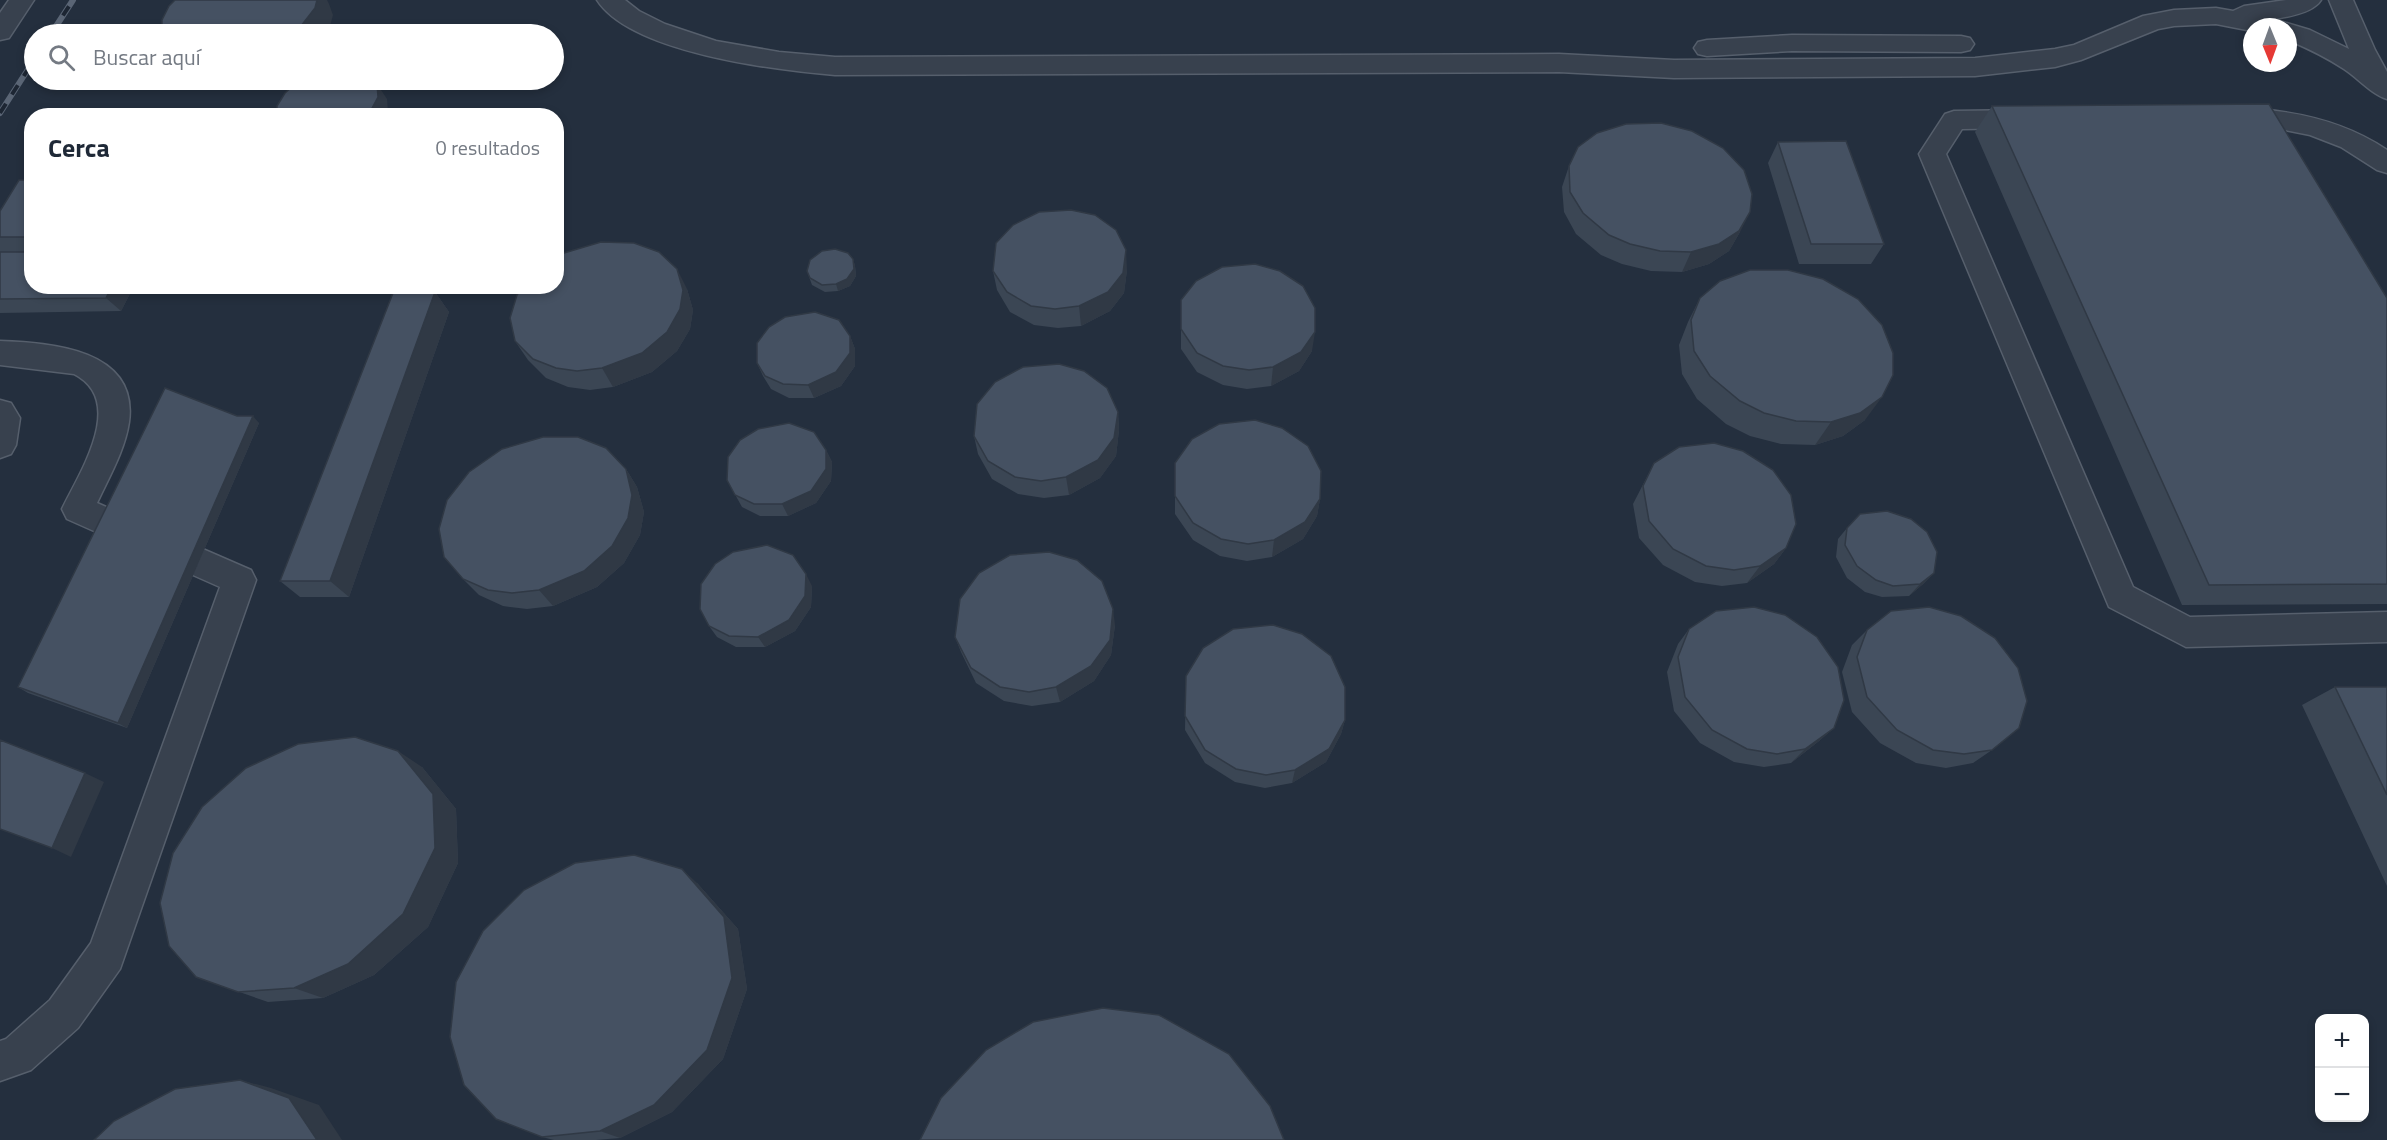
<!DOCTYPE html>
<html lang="es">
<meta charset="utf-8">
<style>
body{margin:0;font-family:"Titillium Web",sans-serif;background:#f6f6f7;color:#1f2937}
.controls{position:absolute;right:18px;bottom:18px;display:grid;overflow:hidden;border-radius:12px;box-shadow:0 3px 9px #0003}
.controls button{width:54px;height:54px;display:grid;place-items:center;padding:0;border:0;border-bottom:2px solid #e0e1e3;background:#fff;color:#1f2937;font:30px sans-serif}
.compass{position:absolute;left:2243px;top:18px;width:54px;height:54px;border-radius:50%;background:#fff;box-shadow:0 3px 9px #0003;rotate:179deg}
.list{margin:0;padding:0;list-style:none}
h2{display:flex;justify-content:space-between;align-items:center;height:78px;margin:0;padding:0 24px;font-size:26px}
h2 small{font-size:20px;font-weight:400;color:#747a83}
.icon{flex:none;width:33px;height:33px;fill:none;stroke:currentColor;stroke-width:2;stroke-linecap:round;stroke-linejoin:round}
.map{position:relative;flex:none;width:2387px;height:1140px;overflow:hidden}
.search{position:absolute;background:#fff;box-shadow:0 3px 9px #0003;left:24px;top:24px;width:540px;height:66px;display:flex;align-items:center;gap:15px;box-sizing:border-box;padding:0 21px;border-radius:33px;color:#747a83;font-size:22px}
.panel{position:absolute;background:#fff;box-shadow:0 3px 9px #0003;left:24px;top:108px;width:540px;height:186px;border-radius:24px}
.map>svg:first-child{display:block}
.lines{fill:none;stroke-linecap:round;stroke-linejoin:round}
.minor-casing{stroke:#565f6c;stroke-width:3}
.minor{fill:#38414e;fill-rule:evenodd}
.rail-casing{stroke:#5a6575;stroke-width:6}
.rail{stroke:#1d2633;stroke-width:4;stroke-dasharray:11;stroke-linecap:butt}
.wall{fill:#3b4654}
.shaded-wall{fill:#303945}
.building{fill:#455162;stroke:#303945;stroke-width:1.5}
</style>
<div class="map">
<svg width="2387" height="1140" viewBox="0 0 2387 1140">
<rect width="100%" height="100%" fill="#242f3e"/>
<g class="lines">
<defs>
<path id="minor" d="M9,0h25l-25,38 -9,2v-27z
M597,0h28l14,11 26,13 51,17 63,11 56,5 724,-3 115,6 301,-2 80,-9 19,-4 69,-29 31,-6 42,-2 17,3 11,-5 42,-6h35c-8,13 -33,17 -48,19l37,11 39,19 -20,-49h24l22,50 12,22v27c-16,-5 -29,-21 -43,-30 -18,-12 -37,-21 -56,-29v-13h-36v4l-36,-7 -42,2 -16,3 -77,31 -26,7 -80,9 -301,2 -115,-6 -724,3c-59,-5 -204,-22 -238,-75z
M1792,35l169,1 9,2 4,6 -4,6 -9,2 -169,-1 -85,5 -9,-2 -4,-6 4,-6 9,-2z
M2233,108c55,1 108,11 154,42v23l-10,-3 -36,-23 -31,-12 -35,-7 -51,-5 -4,-6 4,-6z
M2028,110l9,3 4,6 -4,6 -9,3 -66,1 -16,25 187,433 57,30 197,-5v30l-201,5 -77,-40 -190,-453 26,-40 9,-3z
M0,341c51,2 139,8 129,81 -4,28 -20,55 -32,81l154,67 5,10 -136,389 -42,59 -47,42 -31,11v-40l6,-2 44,-39 41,-57 129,-356 -153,-68 -5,-10c18,-37 65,-108 12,-135l-74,-9z
M0,400l11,3 9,15 -4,27 -5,9 -11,4z"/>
</defs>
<!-- minor casing -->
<use href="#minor" class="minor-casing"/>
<!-- minor -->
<use href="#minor" class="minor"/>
<defs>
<path id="rail" d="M51,34l22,-34
M0,113l34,-53"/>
</defs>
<!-- rail casing -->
<use href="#rail" class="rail-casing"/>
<!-- rail -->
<use href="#rail" class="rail"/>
</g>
<!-- wall -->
<path class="wall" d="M1992,106l395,192v306l-205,1 -207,-473z
M1778,142l106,102 -13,20h-72l-31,-101z
M1569,166l171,66 -11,19 -20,13 -27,8 -31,-1 -29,-7 -21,-9 -25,-21 -12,-22 -2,-25z
M32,180v106h102l-13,25 -121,2v-102z
M853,259l2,7 1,10 -6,10 -12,5 -13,1 -13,-7 -5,-14z
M1127,270l-3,23 -14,18 -29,15 -23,2 -24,-3 -24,-13 -13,-22 -4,-19z
M687,289l6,21 -3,19 -13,22 -25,21 -39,15 -23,3 -22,-3 -22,-9 -18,-18 -13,-19z
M435,292l14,20 -100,285h-49l-20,-16z
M1700,298l165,122 -22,16 -28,9 -34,-1 -31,-8 -24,-12 -29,-25 -15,-25 -3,-29 9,-23z
M1181,329l131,22 -13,20 -28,15 -24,3 -24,-4 -26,-13 -16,-23z
M850,336l5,13v17l-14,20 -27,12h-25l-18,-9 -8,-13 -6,-13z
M1118,412l1,18 -3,26 -16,22 -31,17 -25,3 -26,-4 -26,-15 -14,-25 -4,-18z
M237,416l22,7 -132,305 -99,-35 -10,-6z
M826,450l6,12 -1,19 -15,22 -28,13h-28l-18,-9 -15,-27z
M1654,463l132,85 -12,16 -27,19 -25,3 -27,-4 -32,-17 -24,-27 -6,-34z
M626,469l11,18 7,25 -4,23 -16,28 -27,24 -44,19 -26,3 -24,-3 -24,-11 -16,-16z
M1175,496l145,3 -3,17 -14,23 -31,18 -25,4 -27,-5 -27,-16 -18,-26z
M1847,528l87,45 -11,11 -14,12 -27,1 -17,-5 -18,-14 -11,-21 2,-18z
M812,586l-1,21 -16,24 -30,16h-29l-19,-10 -8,-11z
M1115,625l-4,30 -17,26 -34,21 -28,4 -28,-5 -28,-18 -15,-31 -6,-15z
M1689,629l145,99 -15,13 -28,22 -27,4 -30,-5 -34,-19 -26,-32 -7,-39 11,-28z
M1867,630l125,120 -19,13 -27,5 -30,-5 -36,-20 -28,-31 -10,-40 10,-27z
M1186,676l159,44 -4,14 -15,28 -34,21 -27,5 -30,-6 -30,-19 -20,-33z
M2335,687h52v199l-85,-181z
M422,767l34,42 2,54 -30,64 -54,48 -51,23 -55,4 -72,-25z
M697,883l41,46 9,60 -24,70 -51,53 -52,26 -24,2h-42l-12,-3z"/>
<!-- shaded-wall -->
<path class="shaded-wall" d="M317,0h10l2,4 4,11 -4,15 -3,4h-38z
M377,84l10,15 1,12 -2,5h-22z
M1750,212l-10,20 -11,19 -20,13 -27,8 9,-20z
M1126,250l1,20 -3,23 -14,18 -29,15 -2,-20z
M853,259l2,7 1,10 -6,10 -12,5 -2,-7z
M677,269l10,20 6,21 -3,19 -13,22 -25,21 -39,15 -11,-19z
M112,286h22l-13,25 -15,-13z
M435,292l14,20 -100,285 -19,-16z
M1315,332l-3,19 -13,20 -28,15 2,-19z
M850,336l5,13v17l-14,20 -27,12 -6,-13z
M1882,397l-17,23 -22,16 -28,9 16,-23z
M1118,412l1,18 -3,26 -16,22 -31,17 -3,-18z
M253,416l6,7 -132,305 -9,-5z
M826,450l6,12 -1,19 -15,22 -28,13 -6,-12z
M626,469l11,18 7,25 -4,23 -16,28 -27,24 -44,19 -14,-16z
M1320,499l-3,17 -14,23 -31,18 2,-17z
M1786,548l-12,16 -27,19 13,-17z
M1934,573l-11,11 -14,12 11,-12z
M806,574l6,12 -1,21 -16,24 -30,16 -7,-10z
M1113,609l2,16 -4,30 -17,26 -34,21 -4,-15z
M1345,720l-4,14 -15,28 -34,21 3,-13z
M1834,728l-15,13 -28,22 14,-14z
M398,751l24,16 34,42 2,54 -30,64 -54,48 -51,23 -29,-10z
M85,773l19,9 -33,75 -19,-9z
M682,869l15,14 41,46 9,60 -24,70 -51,53 -52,26 -20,-7z
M240,1080l31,8 48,17 23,35h-25z"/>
<!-- building -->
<path class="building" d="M175,0h142l-2,8 -14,18 -13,8h-126v-14l7,-14z
M303,80h70l4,4 1,13 -7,13 -7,6h-87v-10l8,-13 11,-10z
M2269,104l118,194v286l-178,1 -217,-479z
M1661,123l31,8 31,17 21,22 8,24 -2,18 -11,19 -20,13 -28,8 -31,-1 -30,-7 -21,-9 -26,-22 -13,-21 -1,-26 9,-19 19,-14 29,-9z
M1846,141l38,103h-73l-33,-102z
M19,180h13v57h-32v-26z
M1071,210l24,5 21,15 10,20 -3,23 -15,19 -29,14 -24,3 -24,-3 -24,-14 -14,-21 3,-28 17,-18 26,-13z
M601,242l33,1 25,9 18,17 6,21 -3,19 -13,23 -25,21 -40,15 -25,3 -21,-3 -23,-9 -18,-18 -5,-23 7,-23 6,-9h33v-28l8,-5z
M835,249l13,4 5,6 1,10 -7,10 -11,5 -14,1 -12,-7 -3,-7 3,-11 12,-9z
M0,252h32v34h80l-6,12 -106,1z
M1255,264l25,7 23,15 12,22v24l-14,20 -28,15 -24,3 -26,-4 -26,-13 -16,-24v-29l15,-19 26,-14z
M1750,270h38l35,9 35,20 24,26 11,28v22l-11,22 -22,16 -29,9 -35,-1 -32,-8 -24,-12 -30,-25 -16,-25 -3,-31 9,-22 20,-17z
M435,292l-105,289h-50l113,-288z
M815,312l24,8 11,16v17l-14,19 -28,13 -25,-1 -18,-8 -8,-13v-20l12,-16 16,-10z
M1059,364l25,7 23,17 11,24 -4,26 -16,22 -32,17 -25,4 -26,-4 -27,-16 -14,-25 3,-32 18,-22 28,-15z
M165,388l72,28h16l-135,307 -100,-36z
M1255,420l27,8 26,18 13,25 -1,28 -15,23 -31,18 -26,4 -27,-5 -28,-16 -18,-27v-33l17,-24 27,-15z
M789,423l25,9 12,18v19l-15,22 -29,13h-28l-19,-9 -8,-15 1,-23 12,-17 18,-11z
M543,437h35l28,11 20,21 6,26 -4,23 -16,28 -28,25 -45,19 -27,3 -24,-3 -25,-11 -19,-22 -5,-28 8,-29 22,-28 33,-23z
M1714,443l29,8 30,19 18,25 5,29 -10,24 -26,18 -26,4 -28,-4 -33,-17 -24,-28 -6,-35 11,-23 25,-16z
M1887,511l24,8 16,13 10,20 -3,21 -14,11 -27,2 -17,-6 -19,-14 -12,-21 2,-17 13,-14z
M767,545l26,10 13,19 -1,22 -16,24 -31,17 -29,-1 -20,-10 -9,-17 1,-25 14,-20 18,-12z
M1049,552l28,8 25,21 11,28 -3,31 -19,26 -35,21 -27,5 -29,-5 -29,-19 -16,-31 5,-38 19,-26 31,-18z
M1754,607l31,8 32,22 21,30 6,33 -10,28 -29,21 -28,5 -30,-5 -35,-19 -27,-33 -7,-40 11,-28 27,-18z
M1929,607l32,9 34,22 23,30 9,33 -8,27 -27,22 -28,4 -31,-4 -36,-20 -30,-33 -10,-40 10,-27 24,-19z
M1273,625l29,9 29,22 14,31v33l-16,29 -34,21 -29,5 -30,-6 -31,-19 -20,-34 1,-40 17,-28 30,-19z
M2335,687h52v108z
M355,737l43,14 35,43 2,54 -32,66 -55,50 -54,24 -56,4 -42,-15 -27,-31 -9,-43 13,-50 29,-46 44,-39 52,-24z
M0,740l85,33 -33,75 -52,-19z
M634,855l48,14 42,48 8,61 -25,72 -53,55 -54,26 -58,6 -46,-18 -32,-34 -14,-48 6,-55 27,-51 41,-41 51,-27z
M1103,1008l56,7 70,39 41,52 14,34h-364l21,-42 45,-48 47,-28z
M240,1080l49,18 28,42h-223l20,-19 61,-32z"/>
</svg>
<div class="controls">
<button>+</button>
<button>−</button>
</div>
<svg class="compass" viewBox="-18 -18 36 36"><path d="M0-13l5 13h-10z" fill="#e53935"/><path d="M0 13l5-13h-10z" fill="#747a83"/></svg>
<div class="search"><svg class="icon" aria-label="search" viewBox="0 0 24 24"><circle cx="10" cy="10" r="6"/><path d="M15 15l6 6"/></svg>Buscar aquí</div>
<section class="panel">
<h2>Cerca<small>0 resultados</small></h2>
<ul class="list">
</ul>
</section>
</div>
